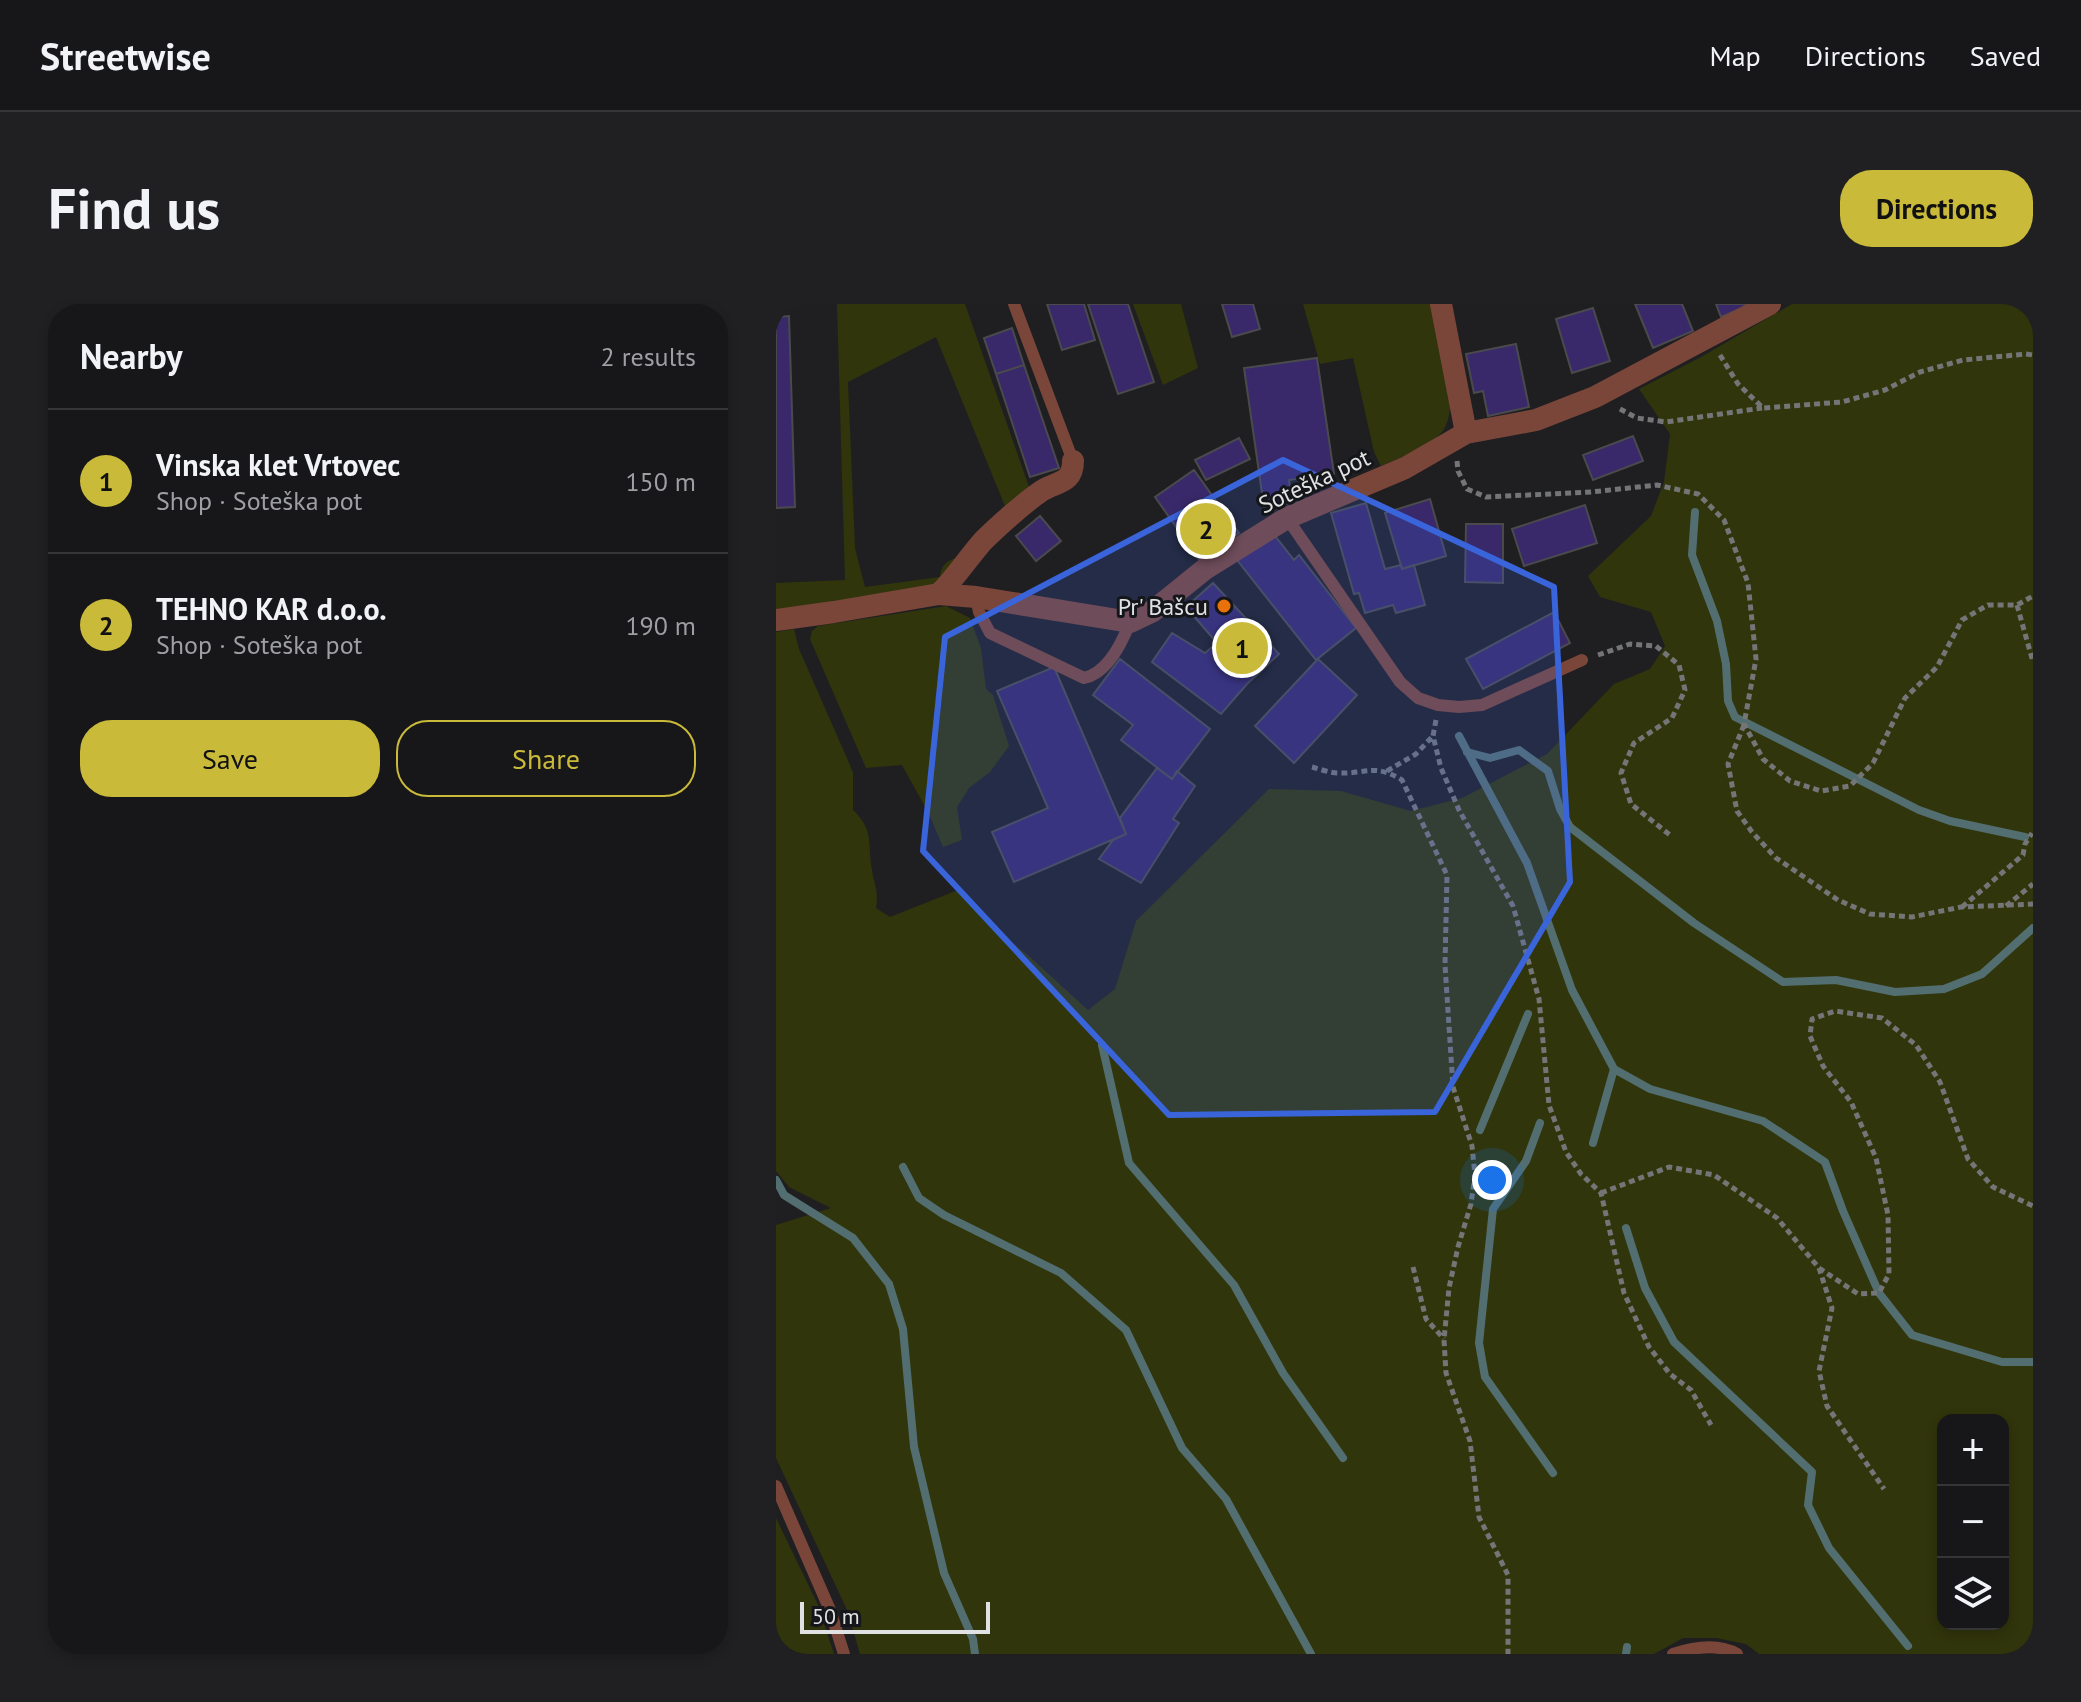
<!DOCTYPE html>
<meta charset="utf-8">
<style>
body{margin:0;font-family:"PT Sans",sans-serif;background:#202023;color:#f1f3f6}
.controls{position:absolute;right:24px;bottom:24px;display:grid;overflow:hidden;border-radius:16px;box-shadow:0 4px 12px #0003}
.controls button{width:72px;height:72px;display:grid;place-items:center;padding:0;border:0;border-bottom:2px solid #363639;background:#17171a;color:#f1f3f6;font:40px sans-serif}
.scale{position:absolute;left:24px;bottom:20px;width:190px;box-sizing:border-box;padding-left:8px;border:4px solid #e0e1e2;border-top:0;font-size:22px;line-height:28px;white-space:nowrap;color:#e0e1e2;-webkit-text-stroke:6px #151619;paint-order:stroke}
.you{position:absolute;left:716px;top:876px;width:28px;height:28px;margin:-20px;border:6px solid #fff;border-radius:50%;background:#1a73e8;box-shadow:0 0 0 12px #1a73e833}
.badge{display:grid;place-items:center;width:52px;height:52px;border-radius:50%;background:#caba3a;color:#111;font-size:26px;font-weight:700}
.pin{position:absolute;translate:-50% -50%;border:4px solid #fff;box-shadow:0 2px 8px #0006}
.list{margin:0;padding:0;list-style:none}
h2{display:flex;justify-content:space-between;align-items:center;height:104px;margin:0;padding:0 32px;font-size:34px}
h2 small{font-size:26px;font-weight:400;color:#9e9fa2}
.list li{display:grid;grid-template-columns:52px 1fr auto;gap:24px;align-items:center;box-sizing:border-box;height:144px;padding:0 32px;border-top:2px solid #363639}
.list b{display:block;font-size:30px;white-space:nowrap}
.list p{margin:0;font-size:26px;white-space:nowrap;color:#9e9fa2}
.list em{font-size:26px;font-style:normal;color:#9e9fa2}
.actions{display:flex;gap:16px;padding:24px 32px}
.actions a{flex:1;padding:18px 0;border:2px solid #caba3a;border-radius:32px;text-align:center;font-size:28px;color:#caba3a}
.actions .main{background:#caba3a;color:#111}
.icon{flex:none;width:44px;height:44px;fill:none;stroke:currentColor;stroke-width:2;stroke-linecap:round;stroke-linejoin:round}
.map{position:relative;flex:none;width:1257px;height:1350px;overflow:hidden;border-radius:32px}
header{display:flex;align-items:center;gap:48px;box-sizing:border-box;height:112px;padding:0 40px;background:#17171a;border-bottom:2px solid #363639}
header strong{font-size:38px}
nav{display:flex;gap:44px;margin-inline-start:auto;font-size:28px}
.intro{display:flex;align-items:center;justify-content:space-between;box-sizing:border-box;height:192px;padding:0 48px}
h1{margin:0;font-size:56px}
.button{padding:20px 36px;border-radius:32px;background:#caba3a;color:#111;font-size:28px;font-weight:700}
main{display:flex;gap:48px;padding:0 48px}
aside{flex:1;background:#17171a;border-radius:32px;box-shadow:0 4px 12px #0003}
.map>svg:first-child{display:block}
.green{fill:#31350b;fill-rule:evenodd}
.lines{fill:none;stroke-linecap:round;stroke-linejoin:round}
.stream{stroke:#536e71;stroke-width:8}
.building{fill:#39296a;stroke:#4a4a4d;stroke-width:2}
.path{stroke:#747577;stroke-width:5;stroke-dasharray:6 4;stroke-linecap:butt}
.service{stroke:#7b463a;stroke-width:12}
.minor{stroke:#7b463a;stroke-width:22}
.marked{fill:#3a64da;fill-opacity:0.2;stroke:#3a64da;stroke-width:6;stroke-linejoin:round}
.food-dot{fill:#e8710a;stroke:#151619;stroke-width:3}
.labels{text-anchor:middle;dominant-baseline:central;stroke-width:6;stroke-linejoin:round;paint-order:stroke}
.street-label{font-size:24px;fill:#e0e1e2;stroke:#151619}
.poi-label{font-size:24px;fill:#e0e1e2;stroke:#151619;text-anchor:end}
</style>
<header>
<strong>Streetwise</strong>
<nav><a>Map</a><a>Directions</a><a>Saved</a></nav>
</header>
<div class="intro"><h1>Find us</h1><a class="button">Directions</a></div>
<main>
<aside>
<h2>Nearby<small>2 results</small></h2>
<ul class="list">
<li><span class="badge">1</span><div><b>Vinska klet Vrtovec</b><p>Shop · Soteška pot</p></div><em>150 m</em></li>
<li><span class="badge">2</span><div><b>TEHNO KAR d.o.o.</b><p>Shop · Soteška pot</p></div><em>190 m</em></li>
</ul>
<div class="actions"><a class="main">Save</a><a>Share</a></div>
</aside>
<div class="map">
<svg width="1257" height="1350" viewBox="0 0 1257 1350">
<rect width="100%" height="100%" fill="#1f1f22"/>
<!-- green -->
<path class="green" d="M61,0h128l64,183 -22,24 -71,-174 -88,45 7,166 10,39 75,-10c1,-14 9,-17 22,-21l-32,32 -154,24v-29l69,-3z
M357,0h48l17,64 -35,17z
M527,0h132c6,30 28,105 6,129 -15,16 -40,24 -60,33l-7,-14 -21,-94 -33,6z
M1016,0h241v1350h-274l-13,-10 -30,-6h-33l-29,16h-794l-12,-42 -72,-154v-233l55,-17 -42,-21 -13,-16v-539l18,-3 5,20 51,116 3,8v37c22,21 14,34 19,60 2,15 7,21 4,38l14,9 68,-27 34,36 38,31 58,53 27,-21 21,-68 133,-132 72,2 70,20 51,-13 85,-44 67,-70 36,-15 15,-23 -14,-34 -51,-15 -12,-21 63,-60 13,-34 6,-48 -31,-45 62,-32zM1167,1116h60v204h-60z
M170,302l24,12 11,30 5,41 7,6 16,51 -19,26 -21,16 -12,19 5,33 -19,7 -15,-35 -26,-47 -36,3 -56,-129 2,-8 6,-5z
M0,1214l42,87 16,49h-53l-5,-6z"/>
<g class="lines">
<!-- stream -->
<path class="stream" d="M919,208l-3,43 25,66 9,43 2,37 7,16 184,93 31,11 75,16
M683,432l68,127 45,127 42,79 36,20 113,32 62,41 18,49 36,82 33,42 90,27h31
M691,448l23,6 29,-8 29,21 12,38 10,18 124,96 89,59 53,-2 59,12 49,-3 38,-15 51,-46
M326,741l27,118 105,122 49,88 60,85
M764,819l-14,38 -33,48 -14,134 6,34 68,96
M704,826l48,-116
M817,839l21,-74
M127,863l16,31 25,17 117,58 65,57 56,118 44,51 85,155
M0,876l8,15 69,43 36,46 14,45 11,118 30,126 29,66 2,15
M850,924l19,60 29,54 138,130 -4,33 21,43 79,98
M850,1350l1,-7"/>
</g>
<!-- building -->
<path class="building" d="M271,0h37l11,36 -33,10z
M312,0h40l26,78 -36,12z
M446,0h31l7,25 -28,8z
M859,0h47l11,27 -40,17z
M940,0h30l1,2 -26,11z
M817,4l17,53 -38,12 -16,-54z
M13,12l6,191 -19,1v-191z
M236,24l12,37 -28,9 -12,-36z
M740,40l13,63 -41,9 -5,-25 -9,2 -8,-39z
M541,54l17,116 -45,6 3,23 -28,4 -20,-139z
M248,61l35,103 -29,9 -34,-103z
M857,132l10,25 -50,19 -10,-25z
M463,134l11,21 -44,21 -11,-20z
M418,166l45,63 -39,28 -45,-64z
M654,195l16,57 -44,13 -17,-56z
M590,199l19,66 16,-4 1,4 12,-4 11,40 -29,8 -3,-8 -28,8 -6,-20 -5,1 -23,-81z
M809,201l12,38 -73,23 -12,-37z
M264,212l21,25 -25,20 -20,-25z
M690,220h37v59l-38,-1z
M496,228l22,28 5,-5 57,73 -40,32 -79,-100z
M437,279l66,71 -32,30 -26,30 -69,-52 20,-29 33,20 12,-10 -31,-36z
M778,308l16,31 -87,46 -17,-30z
M344,355l90,70 -38,50 -51,-39 12,-15 -40,-30z
M542,355l39,36 -63,68 -39,-37z
M278,363l72,167 -112,48 -22,-50 56,-24 -51,-117z
M381,464l15,11 5,-8 18,15 -22,33 6,4 -38,60 -42,-24 14,-19 13,-6 -6,-16z"/>
<g class="lines">
<!-- path -->
<path class="path" d="M944,51l18,29 25,24 79,-6 43,-12 35,-18 43,-12 63,-6 7,1
M844,105l17,9 29,4 96,-14
M681,157l1,10 9,18 19,8 105,-5 66,-7 41,9 26,26 24,63 8,76 -12,65 19,35 27,22 31,10 29,-5 23,-23 32,-65 32,-31 25,-47 26,-15h29l16,-9
M1241,301l16,57
M822,351l32,-11 26,2 23,19 6,25 -13,28 -38,25 -13,30 10,31 39,31
M660,416l-3,16 8,32 18,42 54,96 26,93 10,106 17,47 15,22 20,19 23,100 25,54 21,27 21,16 20,35
M968,421l-16,39 9,47 15,21 24,26 62,42 32,14 42,3 49,-10 72,-3
M536,463c8,2 18,6 26,6 29,1 36,-10 64,7l45,95 -2,90 8,122 19,59 3,29 -4,29 -13,43 -9,41 -5,52 2,33 24,68 9,76 29,58v79
M611,467l29,-17 17,-18
M1230,602l27,-22
M1186,603l61,-52 2,-11 7,-11
M825,889l68,-26 45,8 63,43 42,50 13,40 -13,63 8,35 57,83
M637,963l13,52 18,20
M1043,964l39,26 21,-1 10,-19 -1,-59 -12,-57 -25,-56 -28,-36 -13,-30 2,-17 23,-8 47,7 34,27 24,37 28,77 25,28 40,19"/>
<!-- service -->
<path class="service" d="M238,0l59,157
M511,214l113,164 18,16 20,7 21,2 23,-2 100,-45
M200,293l3,15 11,21 94,45c23,-5 38,-35 46,-56
M0,1182l54,124 14,44
M897,1350c21,-7 45,-11 64,0"/>
<!-- minor -->
<path class="minor" d="M665,0l25,129
M163,290c17,-17 29,-36 44,-53 14,-14 41,-38 57,-49 15,-11 33,-7 33,-31
M0,316l58,-8 105,-18 37,3 154,25 23,-11 52,-42 82,-51 118,-50 61,-35 70,-13 59,-23 175,-93"/>
</g>
<!-- marked area -->
<path class="marked" d="M507,156l271,127 16,295 -135,230 -266,3 -246,-264 22,-214z"/>
<!-- markers -->
<circle class="food-dot" cx="448" cy="302" r="8"/>
<g class="labels">
<!-- street labels -->
<g class="street-label">
<text transform="translate(538 177) rotate(-25)">Soteška pot</text>
</g>
<!-- poi labels -->
<g class="poi-label">
<text x="432" y="302">Pr' Bašcu</text>
</g>
</g>
</svg>
<div class="controls">
<button>+</button>
<button>−</button>
<button><svg class="icon" aria-label="layers" viewBox="0 0 24 24"><path d="M12 4l9 5-9 5-9-5zM3 14l9 5 9-5"/></svg></button>
</div>
<div class="scale">50 m</div>
<div class="you"></div>
<div class="pin badge" style="left:466px;top:344px">1</div>
<div class="pin badge" style="left:430px;top:225px">2</div>
</div>
</main>
